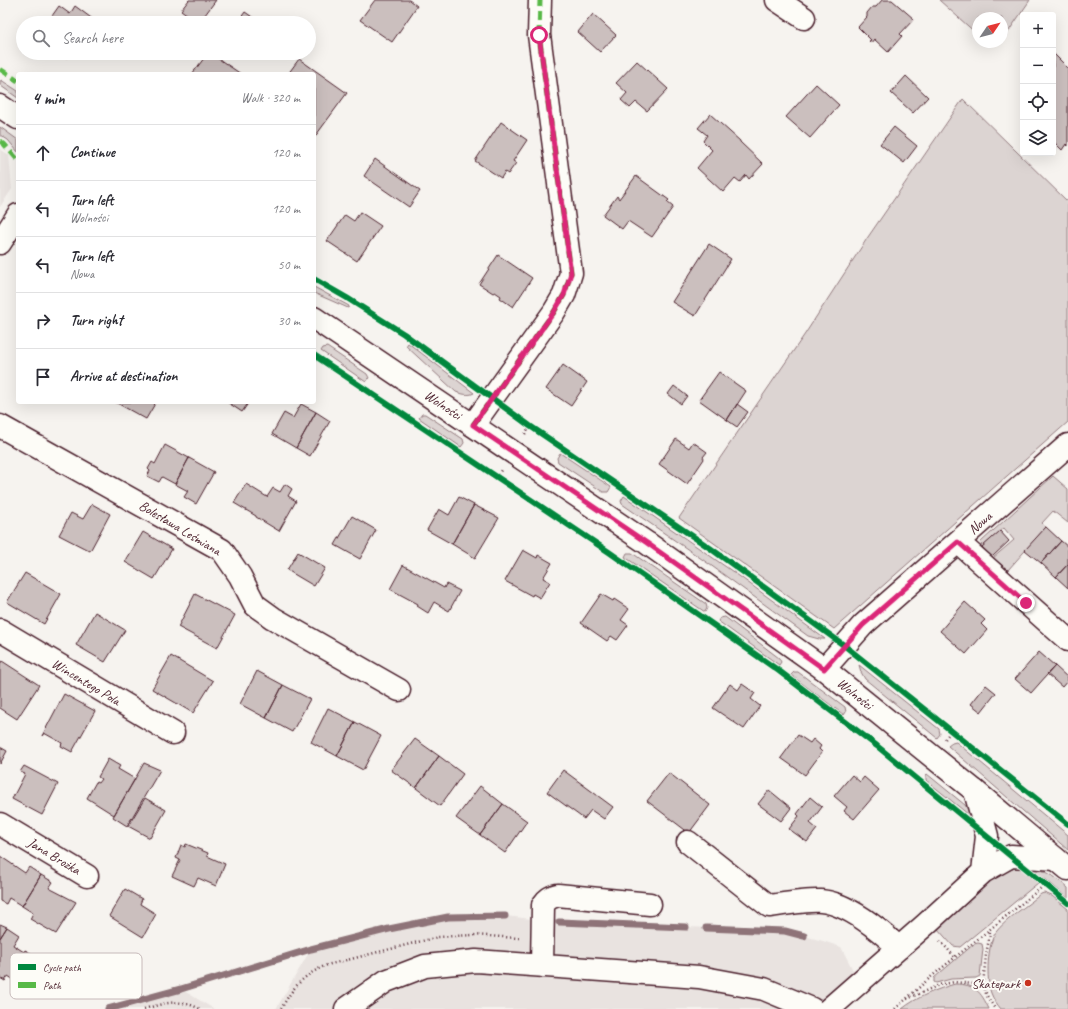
<!DOCTYPE html>
<meta charset="utf-8">
<style>
body{margin:0;font-family:Caveat,sans-serif;background:#f2f2f3;color:#2b2b33}
.controls{position:absolute;right:12px;top:12px;display:grid;overflow:hidden;border-radius:4px;box-shadow:0 4px 16px #0002}
.controls button{width:36px;height:36px;display:grid;place-items:center;padding:0;border:0;border-bottom:1px solid #e1e1e2;background:#fff;color:#2b2b33;font:20px sans-serif}
.compass{position:absolute;left:972px;top:12px;width:36px;height:36px;border-radius:50%;background:#fff;box-shadow:0 4px 16px #0002;rotate:55deg}
.stop{position:absolute;width:12px;height:12px;margin:-9px;border:3px solid #db2777;border-radius:50%;background:#fff}
.stop.end{background:#db2777;border-color:#fff;box-shadow:0 1px 4px #0008}
.list{margin:0;padding:0;list-style:none}
h2{display:flex;justify-content:space-between;align-items:center;height:52px;margin:0;padding:0 16px;font-size:17px}
h2 small{font-size:13px;font-weight:400;color:#7c7c81}
.list li{display:grid;grid-template-columns:26px 1fr auto;gap:12px;align-items:center;box-sizing:border-box;height:56px;padding:0 16px;border-top:1px solid #e1e1e2}
.list b{display:block;font-size:15px;white-space:nowrap}
.list p{margin:0;font-size:13px;white-space:nowrap;color:#7c7c81}
.list em{font-size:13px;font-style:normal;color:#7c7c81}
.icon{flex:none;width:22px;height:22px;fill:none;stroke:currentColor;stroke-width:2;stroke-linecap:round;stroke-linejoin:round}
.map{position:relative;flex:none;width:1068px;height:1009px;overflow:hidden}
.search{position:absolute;background:#fff;box-shadow:0 4px 16px #0002;left:16px;top:16px;width:300px;height:44px;display:flex;align-items:center;gap:10px;box-sizing:border-box;padding:0 14px;border-radius:22px;color:#7c7c81;font-size:15px}
.panel{position:absolute;background:#fff;box-shadow:0 4px 16px #0002;left:16px;top:72px;width:300px;height:332px;border-radius:4px}
.map>svg:first-child{display:block}
.built{fill:#e9e3e0}
.green{fill:#dcd4d2;stroke:#937a7e}
.lines{fill:none;stroke-linecap:round;stroke-linejoin:round}
.stream{stroke:#8e7378;stroke-width:7}
.building{fill:#cbbfbe;stroke:#4a1f2b}
.minor-casing{stroke:#4a1f2b;stroke-width:25}
.major-casing{stroke:#4a1f2b;stroke-width:25}
.path{stroke:#4a1f2b;stroke-width:2.5;stroke-dasharray:1 3;stroke-linecap:butt}
.minor{stroke:#fdfcf7;stroke-width:22}
.major{stroke:#fdfcf7;stroke-width:22}
.quiet{stroke:#58b947;stroke-width:5;stroke-dasharray:10 5;stroke-linecap:butt}
.cycleway-casing{stroke:#fdfcf7;stroke-width:8}
.cycleway{stroke:#00873e;stroke-width:6}
.route{stroke:#db2777;stroke-width:5}
.poi-dot{fill:#c8321e;stroke:#fdfcf7;stroke-width:1.5}
.labels{text-anchor:middle;dominant-baseline:central;stroke-width:4;stroke-linejoin:round;paint-order:stroke}
.street-label{font-size:14px;fill:#4a1f2b;stroke:#fdfcf7}
.poi-label{font-size:14px;fill:#4a1f2b;stroke:#fdfcf7;text-anchor:end}
.key{fill:#fdfcf7;stroke:#c7baba;stroke-width:1}
.key-label{font-size:11px;fill:#4a1f2b}
</style>
<div class="map">
<svg width="1068" height="1009" viewBox="0 0 1068 1009">
<rect width="100%" height="100%" fill="#f6f3ef"/>
<filter id="ink" filterUnits="userSpaceOnUse"><feTurbulence type="fractalNoise" baseFrequency=".025" numOctaves="2"/><feDisplacementMap in="SourceGraphic" scale="8" xChannelSelector="R" yChannelSelector="G"/><feConvolveMatrix kernelMatrix="1 2 1 2 8 2 1 2 1" color-interpolation-filters="sRGB"/></filter>
<g filter="url(#ink)">
<!-- built -->
<path class="built" d="M0,149l9,6 3,34 -12,18z
M505,916l54,6 226,9 38,10 18,6 14,27 -13,35h-566l35,-60 78,-20 59,-12z
M181,989l33,20h-106z"/>
<!-- green -->
<path class="green" d="M939,0h91l-28,41v-23h-24v17z
M1,80l17,11v7l-17,-12 -1,-4z
M963,99l105,103v220l-234,207 -155,-111 126,-184 63,-97z
M0,127l18,13v12l-10,-12 -8,-5z
M314,287l35,19 -1,2 -34,-15z
M408,343l66,50c-5,3 -12,1 -18,-1l-50,-46z
M327,347l40,27 2,4 -3,4 -45,-31 2,-3z
M422,414h3l38,25 1,4 -3,4 -42,-29z
M560,453l51,34 -3,5h-5l-45,-30 -1,-4z
M1053,476l15,13v34l-15,-12 -11,12 4,4 -38,43 -15,-12 21,-18 -10,-12 -22,19 -1,-5z
M624,496l115,80 86,63h-6l-11,-3 -99,-72 -87,-60 -1,-3z
M627,553h5l74,51 1,4 -2,4 -80,-55z
M725,617l54,41 2,4 -2,3 -61,-44 2,-3z
M859,665l80,64 1,5 -3,4 -72,-59 -4,-7z
M794,672h4l47,35 1,5 -2,3 -53,-40z
M956,742l112,93v15l-120,-104 4,-3z
M927,774l38,31 9,14 -48,-39v-5z
M1027,867c19,2 27,9 41,21v10l-24,-20 -84,69 -7,-1 -16,-18 55,-50 23,-10z
M1044,893l8,3 16,13v100h-67c-4,-5 -8,-10 -10,-16 -5,-13 -4,-49 5,-61 9,-12 33,-28 45,-38z
M978,943l4,1 1,5 -3,27 -4,2 -25,1 -15,4 -2,-1v-4l40,-34z
M955,984c20,0 26,8 34,25h-87c15,-12 35,-20 53,-25z"/>
<g class="lines">
<!-- stream -->
<path class="stream" d="M559,922l127,5
M706,928l79,3 19,5
M108,1009l73,-20 130,-40 78,-20 59,-12 57,-1"/>
</g>
<!-- building -->
<path class="building" d="M189,0h27l-17,23 -18,-13z
M375,0h34l8,6 -25,36 -32,-22z
M882,0h10l22,19 -14,15 2,2 -14,16 -14,-13 -3,4 -2,-2 2,-1 -13,-13 9,-10v-4l5,-6h4z
M59,6l11,8 5,-8 19,14 -1,3h-46z
M245,12l16,11h-24z
M593,14l23,21 -16,17 -22,-20z
M60,53h11l-4,5z
M208,53h2l31,21h-49z
M1053,53l15,15v78l-2,-2 -4,6 -9,-9z
M299,59l48,34 -33,45v-64h-26z
M637,61l31,28 -21,22 -11,-9 -6,6 -9,-8 6,-7 -11,-10z
M906,76l22,21 -15,16 -22,-20z
M816,84l23,21 -29,33 -24,-21z
M710,114l30,27v1l23,22 -14,15 -3,-4 -6,7 -5,-4 -12,14 -26,-24 15,-18 -9,-9 4,-6 -9,-7z
M501,122l26,18 -14,21 3,2 -8,11 -3,-2 -4,6 -26,-17z
M894,127l23,19 -13,17 -24,-19z
M375,159l45,32 -11,16 -45,-31z
M636,176l33,24 -2,2 6,5 -21,30 -24,-16 -6,8 -19,-14 14,-19 2,3z
M360,212l21,14 -24,35 -30,-20 18,-26 9,6z
M709,244l22,15 -36,57 -23,-14z
M498,255l34,23 -19,29 -13,-9 1,-2 -6,-4 -2,1 -14,-9z
M563,365l24,17 -16,24 -25,-17z
M719,372l27,19 -19,29 -28,-20z
M674,386l13,10 -6,8 -13,-10z
M115,402h41l-10,17z
M227,402h22l-7,10z
M301,404l15,8 -20,36 -24,-14 12,-21 9,5z
M737,404l11,8 -11,15 -10,-7z
M316,412l14,9 -20,35 -14,-8z
M676,439l13,9 4,-6 14,10 -4,5 1,2 -17,25 -28,-20z
M165,445l24,13 -14,26 -13,-7 -3,5 -12,-6 3,-5 -2,-2 4,-7 3,2z
M189,458l25,14 -18,32 -12,-7 4,-6 -13,-7z
M246,484l21,13 6,-9 7,4 5,-8 7,5 -4,7 8,5 -17,30 -23,-14v-1l-22,-13z
M459,497l15,8 -22,39 -25,-14 12,-21 10,6z
M92,504l18,10 -20,37 -31,-16 12,-22 12,6z
M474,505l25,13 -24,40 -23,-14z
M352,516l24,14 -16,29 -25,-14z
M1046,527l15,14 -20,22 -16,-13z
M1000,531l9,10 -17,16 -10,-10z
M143,532l29,17 -18,30 -29,-17z
M1061,541l7,6v17l-12,13 -15,-14z
M523,550l14,8 1,-3 14,8 -9,15 7,4 -10,16 -7,-4 -1,2 -27,-15z
M298,552l27,16 -11,18 -27,-16z
M1068,564v24l-12,-11z
M403,565l41,23 2,-4 14,7 -11,20 -15,-9 -6,11 -11,-7 1,-2 -28,-15z
M25,573l36,21 -17,30 -37,-22z
M195,594l40,21 -18,33 -39,-21z
M601,594l12,7 1,-2 15,10 -8,11 7,5 -11,15 -6,-4 -4,5 -26,-18z
M965,602l20,18 -4,4 6,6 -21,24 -26,-23z
M95,612l30,18 -20,32 -29,-17z
M1039,652l16,14 -24,27 -16,-14z
M171,656l42,25 -20,32 -41,-24z
M2,661l37,24 -22,34 -17,-11v-44z
M1055,666l13,12v2l-6,7 -15,-13z
M257,671l26,14 -17,33 -26,-14z
M730,684l8,6 4,-6 13,9 -4,6 9,7 -16,23 -31,-21z
M283,685l27,14 -18,33 -26,-14z
M986,685l10,8 -15,19 -10,-8z
M64,694l31,17 -23,41 -11,-6 1,-3 -18,-10 -2,3z
M328,708l27,14 -18,34 -26,-14z
M355,722l26,14 -18,34 -26,-14z
M798,735l12,8 3,-4 8,7 -2,3 3,3 -17,23 -24,-17z
M415,739l24,17 -23,32 -25,-18z
M0,747l7,4 -7,13z
M439,756l24,18 -23,32 -24,-18z
M108,759l12,7 -2,3 17,10 -21,36 -27,-17 9,-16 2,1 3,-4 -3,-2z
M144,763l16,7 -33,56 -14,-9z
M24,766l34,18 -16,31 -30,-16 13,-25 -5,-2z
M563,770l50,37 -9,12 -13,-9 -7,9 -37,-27z
M669,773l41,32 -21,28 -42,-32z
M852,775l8,7 4,-5 15,13 -25,29 -10,-8 3,-4 -13,-11z
M480,786l23,18 -23,31 -24,-17z
M769,790l22,18 -10,13 -23,-17z
M810,797l12,10 -12,16 7,6 -10,13 -18,-13 10,-13 -2,-2z
M145,798l21,12 -16,28 -22,-12z
M503,804l24,17 -22,32 -25,-18z
M186,844l22,9 -1,3 18,8 -9,22 -18,-8 -4,8 -22,-10 8,-16 -4,-2 5,-13 4,2z
M0,856l25,17 4,-6 12,8 -19,31 -13,-8 -3,6 -6,-3z
M41,875l12,7 -4,6 27,14 -20,32 -26,-15 3,-6 -11,-7z
M125,889l17,10 -2,5 16,10 -13,23 -34,-21z
M0,924l7,3 -7,11z
M7,927l12,8 -6,10 11,7 1,-2 22,12 -17,28 -22,-14 -3,5 -5,-3v-40z"/>
<g class="lines">
<defs>
<path id="minor" d="M777,0l27,18
M0,243l18,-28
M473,425l81,-113 10,-17 7,-22 -32,-238 1,-35
M0,426l222,124 18,26 15,29 18,13 126,72
M958,542l110,98
M0,630l173,103
M824,669l39,-44 205,-180
M975,791l12,45 -4,36 28,-16 45,3
M0,824l87,52
M688,842l81,64c15,-2 39,-6 52,-5 26,2 59,29 78,47
M542,966l1,-61c4,-6 7,-8 15,-10l92,9
M346,1009l40,-28 39,-15 51,-5 223,16 65,12 48,20
M829,1009l96,-84 58,-53"/>
<path id="major" d="M0,106l18,12
M314,318l333,225 177,126 151,122 93,78"/>
</defs>
<!-- minor casing -->
<use href="#minor" class="minor-casing"/>
<!-- major casing -->
<use href="#major" class="major-casing"/>
<!-- path -->
<path class="path" d="M525,434l5,-8
M496,478l5,-8
M945,739l6,-8
M940,941l15,16
M983,985l4,11 8,13
M907,999l32,-14 15,-3 29,3 3,-31 5,-25
M144,1009c21,-6 35,-11 56,0
M281,1009c12,-22 22,-34 46,-44l111,-28 35,-2 46,3
M895,1009l37,-33 114,-92"/>
<!-- minor -->
<use href="#minor" class="minor"/>
<!-- major -->
<use href="#major" class="major"/>
<!-- quiet -->
<path class="quiet" d="M0,69l18,12
M0,141l4,3 14,16
M473,425l81,-113 10,-17 7,-22 -32,-238 1,-35"/>
<defs>
<path id="cycleway" d="M314,279l33,19 57,36 126,92 180,122 135,98 223,178
M314,355l295,197 170,119 98,75 191,157"/>
</defs>
<!-- cycleway casing -->
<use href="#cycleway" class="cycleway-casing"/>
<!-- cycleway -->
<use href="#cycleway" class="cycleway"/>
</g>
</g>
<g class="lines" filter="url(#ink)">
<!-- route -->
<path class="route" d="M539,35l32,238 -7,22 -10,17 -81,113 174,118 177,126 39,-44 95,-83 68,61"/>
</g>
<!-- markers -->
<circle class="poi-dot" cx="1028" cy="983" r="4"/>
<g class="labels">
<!-- street labels -->
<g class="street-label">
<text transform="translate(443 405) rotate(34)">Wolności</text>
<text transform="translate(980 523) rotate(-41)">Nowa</text>
<text transform="translate(180 528) rotate(31)">Bolesława Leśmiana</text>
<text transform="translate(86 682) rotate(31)">Wincentego Pola</text>
<text transform="translate(855 694) rotate(39)">Wolności</text>
<text transform="translate(54 856) rotate(31)">Jana Brożka</text>
</g>
<!-- poi labels -->
<g class="poi-label">
<text x="1020" y="983">Skatepark</text>
</g>
</g>
<!-- legend -->
<rect x="10" y="953" width="132" height="46" rx="6" class="key"/>
<rect x="18" y="964" width="18" height="6" fill="#00873e"/>
<rect x="18" y="982" width="18" height="6" fill="#58b947"/>
<g class="key-label">
<text x="43" y="971">Cycle path</text>
<text x="43" y="989">Path</text>
</g>
</svg>
<div class="controls">
<button>+</button>
<button>−</button>
<button><svg class="icon" aria-label="locate" viewBox="0 0 24 24"><circle cx="12" cy="12" r="6"/><path d="M12 2v4M12 18v4M2 12h4M18 12h4"/></svg></button>
<button><svg class="icon" aria-label="layers" viewBox="0 0 24 24"><path d="M12 4l9 5-9 5-9-5zM3 14l9 5 9-5"/></svg></button>
</div>
<svg class="compass" viewBox="-18 -18 36 36"><path d="M0-13l5 13h-10z" fill="#e53935"/><path d="M0 13l5-13h-10z" fill="#7c7c81"/></svg>
<div class="stop" style="left:539px;top:35px"></div>
<div class="stop end" style="left:1026px;top:603px"></div>
<div class="search"><svg class="icon" aria-label="search" viewBox="0 0 24 24"><circle cx="10" cy="10" r="6"/><path d="M15 15l6 6"/></svg>Search here</div>
<section class="panel">
<h2>4 min<small>Walk · 320 m</small></h2>
<ul class="list">
<li><svg class="icon" aria-label="ahead" viewBox="0 0 24 24"><path d="M12 20V5M6 11l6-6 6 6"/></svg><div><b>Continue</b></div><em>120 m</em></li>
<li><svg class="icon" aria-label="left" viewBox="0 0 24 24"><path d="M17 20v-9H6M10 6l-5 5 5 5"/></svg><div><b>Turn left</b><p>Wolności</p></div><em>120 m</em></li>
<li><svg class="icon" aria-label="left" viewBox="0 0 24 24"><path d="M17 20v-9H6M10 6l-5 5 5 5"/></svg><div><b>Turn left</b><p>Nowa</p></div><em>50 m</em></li>
<li><svg class="icon" aria-label="right" viewBox="0 0 24 24"><path d="M7 20v-9h11M14 6l5 5-5 5"/></svg><div><b>Turn right</b></div><em>30 m</em></li>
<li><svg class="icon" aria-label="arrive" viewBox="0 0 24 24"><path d="M6 21V4h12l-3 4 3 4H6"/></svg><div><b>Arrive at destination</b></div></li>
</ul>
</section>
</div>
